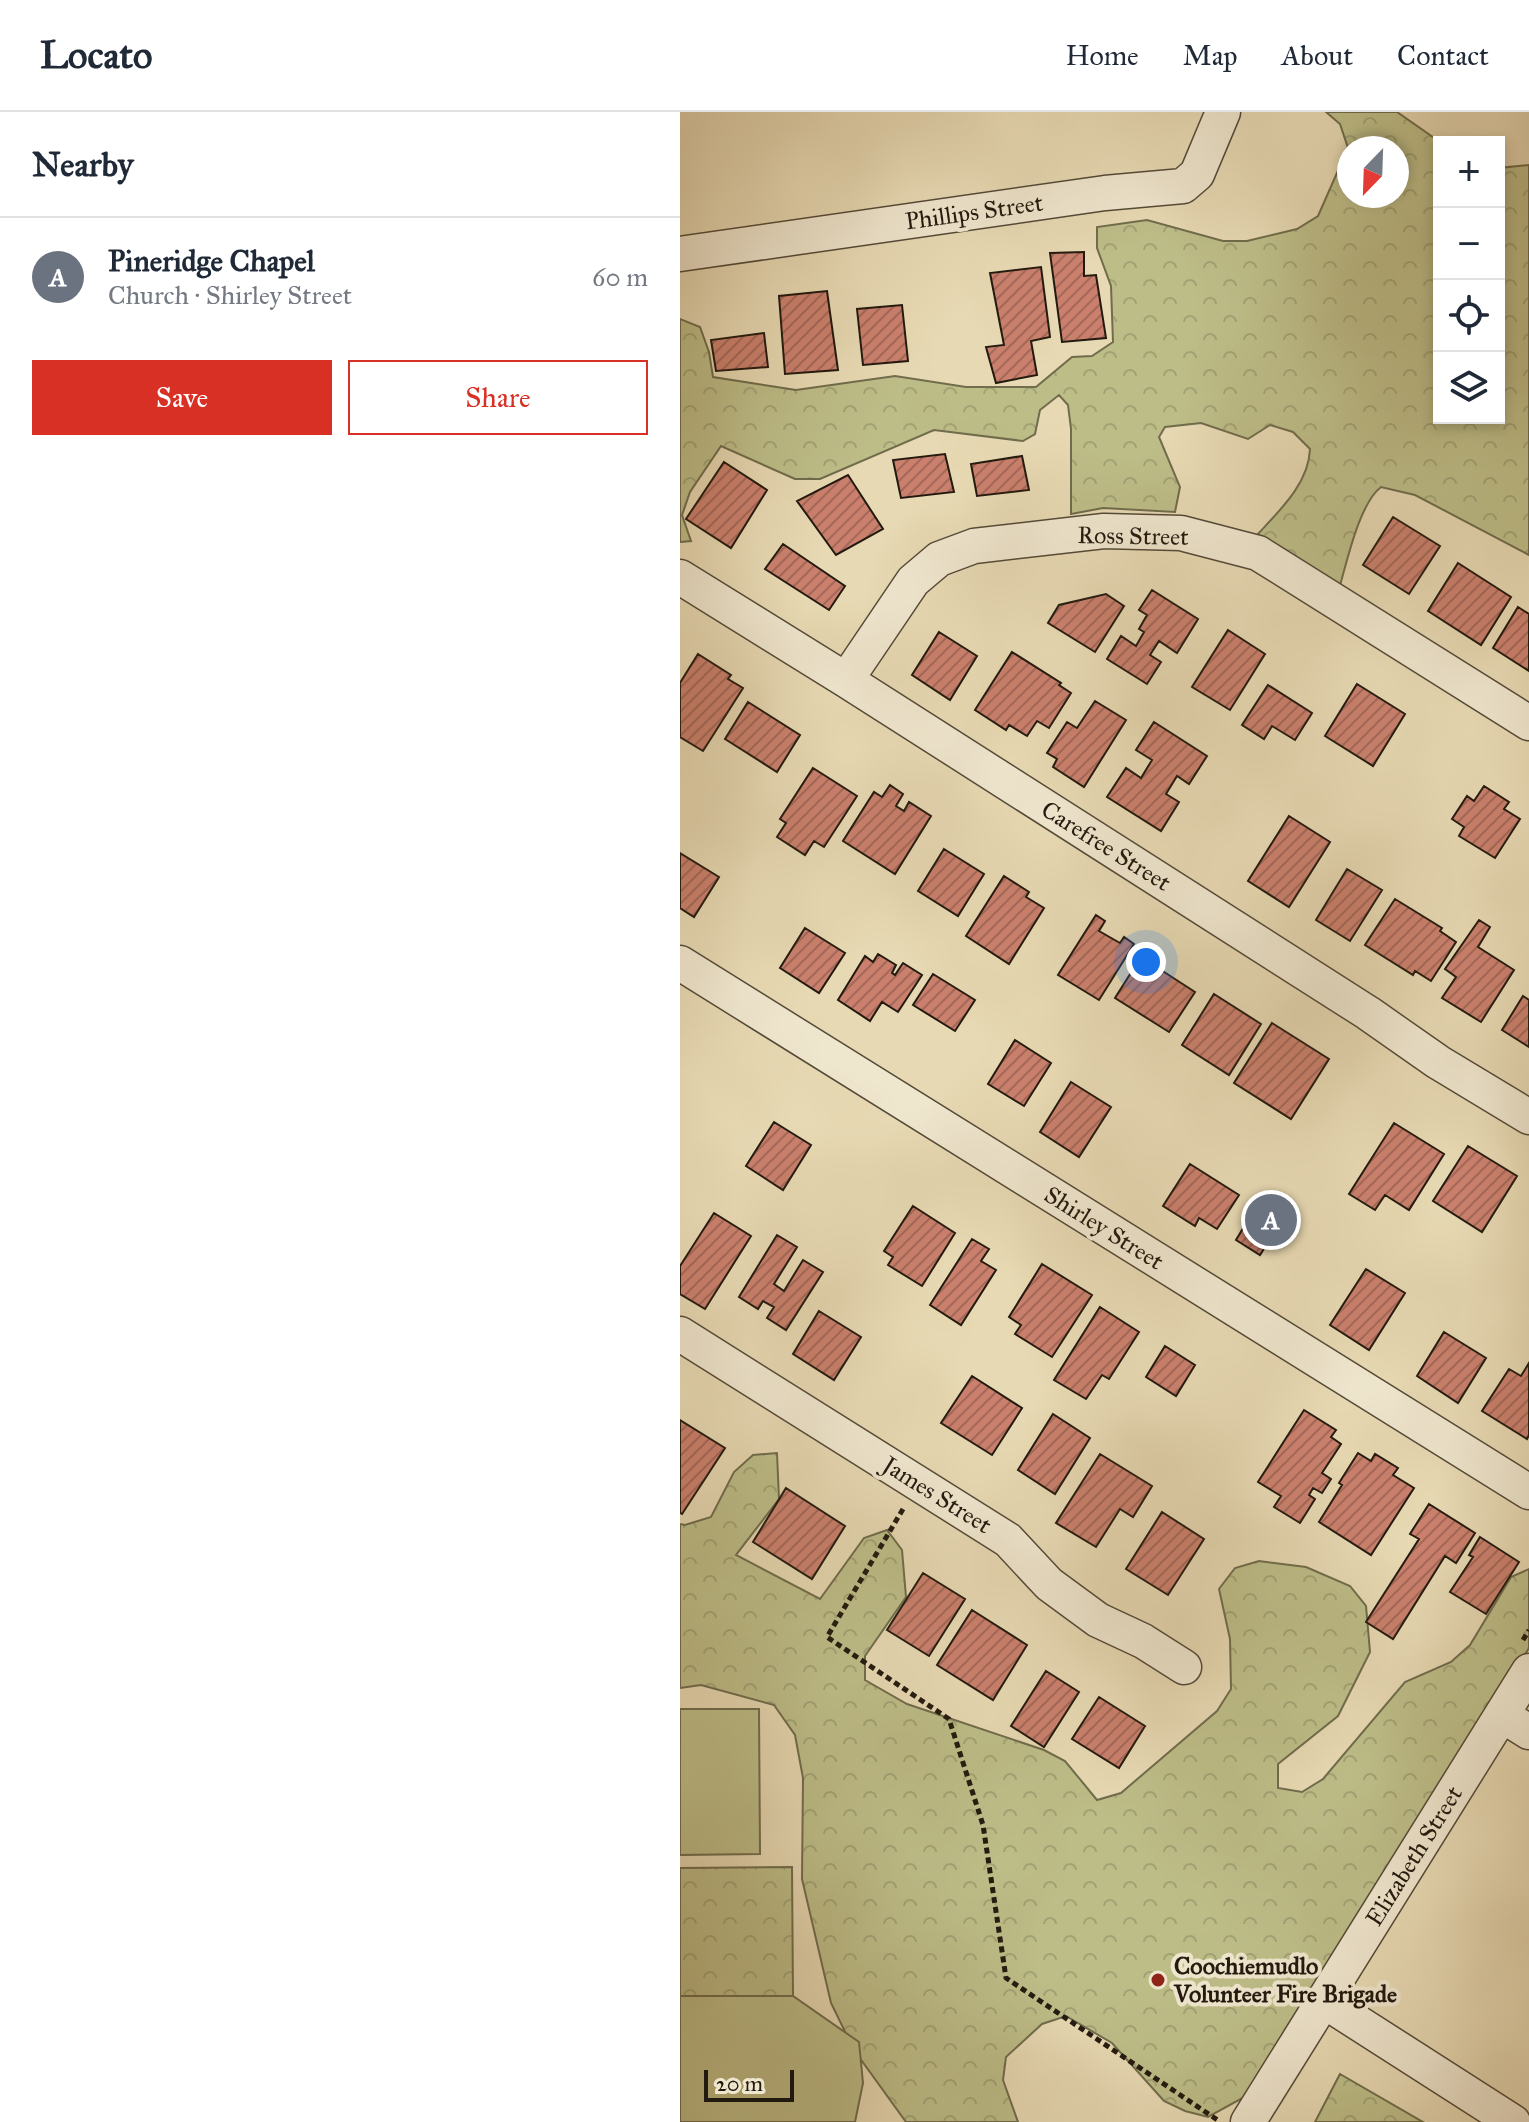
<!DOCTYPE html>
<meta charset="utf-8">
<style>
body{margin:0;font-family:"IM FELL Great Primer",serif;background:#f6f6f7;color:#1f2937}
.controls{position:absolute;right:24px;top:24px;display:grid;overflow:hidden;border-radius:0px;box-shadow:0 4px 12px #0003}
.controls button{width:72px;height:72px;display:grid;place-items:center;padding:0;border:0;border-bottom:2px solid #e0e1e3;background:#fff;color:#1f2937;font:40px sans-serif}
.compass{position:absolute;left:657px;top:24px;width:72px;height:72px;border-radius:50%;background:#fff;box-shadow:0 4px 12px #0003;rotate:203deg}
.scale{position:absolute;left:24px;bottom:20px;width:90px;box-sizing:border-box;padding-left:8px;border:4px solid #231a0f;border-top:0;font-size:22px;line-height:28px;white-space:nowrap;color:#231a0f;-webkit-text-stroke:6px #efe6ce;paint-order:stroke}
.you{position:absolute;left:466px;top:850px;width:28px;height:28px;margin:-20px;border:6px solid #fff;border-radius:50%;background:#1a73e8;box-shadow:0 0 0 12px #1a73e833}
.badge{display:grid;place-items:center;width:52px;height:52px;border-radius:50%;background:#d93025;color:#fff;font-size:26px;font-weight:700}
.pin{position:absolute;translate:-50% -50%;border:4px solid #fff;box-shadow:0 2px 8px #0006}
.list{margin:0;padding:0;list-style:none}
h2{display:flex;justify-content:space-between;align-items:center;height:104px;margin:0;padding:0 32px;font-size:34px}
h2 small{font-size:26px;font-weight:400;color:#747a83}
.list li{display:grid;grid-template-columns:52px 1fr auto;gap:24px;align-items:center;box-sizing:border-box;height:120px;padding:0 32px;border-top:2px solid #e0e1e3}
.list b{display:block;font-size:30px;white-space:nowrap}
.list p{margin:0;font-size:26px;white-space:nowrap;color:#747a83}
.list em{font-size:26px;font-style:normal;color:#747a83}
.actions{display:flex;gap:16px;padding:24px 32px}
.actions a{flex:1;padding:18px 0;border:2px solid #d93025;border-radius:0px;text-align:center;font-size:28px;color:#d93025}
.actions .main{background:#d93025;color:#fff}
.icon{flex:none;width:44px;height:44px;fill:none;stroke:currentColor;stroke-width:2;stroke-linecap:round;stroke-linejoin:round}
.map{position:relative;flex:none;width:849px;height:2010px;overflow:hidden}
header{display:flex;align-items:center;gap:48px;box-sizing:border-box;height:112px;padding:0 40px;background:#fff;border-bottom:2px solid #e0e1e3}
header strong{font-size:38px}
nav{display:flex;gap:44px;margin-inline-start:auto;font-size:28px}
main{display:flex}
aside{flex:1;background:#fff}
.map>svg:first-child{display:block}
.forest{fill:url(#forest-crowns);stroke:#706c4c;stroke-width:2;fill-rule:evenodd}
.pitch{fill:#bdbd88;stroke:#706c4c;stroke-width:2}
.building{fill:url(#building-hatch);stroke:#231a0f;stroke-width:2}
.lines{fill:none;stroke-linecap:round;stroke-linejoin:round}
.minor-casing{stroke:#544a38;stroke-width:37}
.path{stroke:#231a0f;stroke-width:5;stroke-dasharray:6 4;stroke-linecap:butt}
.minor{stroke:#efe6ce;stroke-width:34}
.poi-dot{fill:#8f2418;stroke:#efe6ce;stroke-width:3}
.labels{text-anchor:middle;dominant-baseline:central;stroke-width:8;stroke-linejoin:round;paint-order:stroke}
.street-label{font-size:24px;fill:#231a0f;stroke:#efe6ce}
.poi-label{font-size:24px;font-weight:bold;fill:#231a0f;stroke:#efe6ce;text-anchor:start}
</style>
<header>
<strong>Locato</strong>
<nav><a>Home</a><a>Map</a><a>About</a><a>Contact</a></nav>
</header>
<main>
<aside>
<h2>Nearby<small></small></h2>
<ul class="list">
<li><span class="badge" style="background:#6b7280">A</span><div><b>Pineridge Chapel</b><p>Church · Shirley Street</p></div><em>60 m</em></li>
</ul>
<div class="actions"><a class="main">Save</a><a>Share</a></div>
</aside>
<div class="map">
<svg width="849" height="2010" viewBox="0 0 849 2010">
<defs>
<pattern id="forest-crowns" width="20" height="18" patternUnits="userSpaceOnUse" patternTransform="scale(2)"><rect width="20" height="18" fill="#bdbd88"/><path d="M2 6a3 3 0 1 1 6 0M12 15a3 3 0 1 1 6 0" fill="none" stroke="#a2a274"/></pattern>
<pattern id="building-hatch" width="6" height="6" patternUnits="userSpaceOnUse" patternTransform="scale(2)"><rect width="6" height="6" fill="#ca806d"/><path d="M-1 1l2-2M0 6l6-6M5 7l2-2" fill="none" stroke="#a46858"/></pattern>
</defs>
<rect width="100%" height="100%" fill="#e7d9b3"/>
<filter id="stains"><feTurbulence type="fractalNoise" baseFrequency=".0025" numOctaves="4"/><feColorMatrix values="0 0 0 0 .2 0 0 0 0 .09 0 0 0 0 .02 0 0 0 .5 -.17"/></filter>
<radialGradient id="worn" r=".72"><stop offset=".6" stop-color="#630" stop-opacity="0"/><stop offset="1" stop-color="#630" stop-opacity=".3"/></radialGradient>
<!-- forest -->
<path class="forest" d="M646,0h71l43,30 -1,276h60v-250l30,-3v390l-114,-60 -34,-8c-22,17 -34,75 -42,102l-83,-53c22,-24 53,-52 54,-87l-17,-17 -23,-7 -22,14 -47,-16 -36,4 -6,10 21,50 -5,25 -72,-4 -32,6v-85l-3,-24 -9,-10 -19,15 -5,24 -12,7 -89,-11 -114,49h-25l-74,-33 -31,46 -8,23 9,26 -11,1v-223l20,8 9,25 4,25 83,13 99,-14 71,11h70l36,-30 20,-1 21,-14 -2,-56 -14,-38v-21l50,-7 76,21h24l50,-12 21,-13 30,-68 -8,-24zM669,36h48v48h-48z
M97,1341l2,46 -43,56 84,44 44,-61 23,-8 15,20 4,47 -41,59v24l42,24 137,46 21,11 32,39 24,-7 96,-82 14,-22 -1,-50 -11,-50 16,-21 24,-7 47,6 44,19 16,20 4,46 -32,64 -60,48v24l24,4 21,-13 82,-97 46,-20 19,-17 41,-68 18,-8v79l-279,446 -42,23 -23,-6 -21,-10 -52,-58 -46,-27 -24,8 -36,33 -3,23 15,42h-112l-52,-72 -23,-47 -29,-124 1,-101 -8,-43 -21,-30 -73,-20 -21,3v-164l5,1 26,-8 23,-45 19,-17z
M112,1755l1,129h-113v-128z
M660,1962l83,48h-108z"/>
<!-- pitch -->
<path class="pitch" d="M0,1597h79l1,145 -80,1z
M0,1884h113l66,46 4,41 -8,39h-175z"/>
<!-- building -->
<path class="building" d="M404,140v24l12,-1 10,63 -44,4 -12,-89z
M361,155l9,70 -19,4 6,34 -41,8 -10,-36 18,-2 -14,-72z
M147,179l11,79 -53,4 -6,-78z
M222,193l6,56 -45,4 -6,-56z
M84,221l4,34 -52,4 -5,-31z
M265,342l9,38 -53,6 -8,-38z
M342,344l7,34 -52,6 -6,-32z
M44,350l43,28 -36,58 -45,-29z
M168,363l35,54 -47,26 -39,-54z
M713,405l47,29 -31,48 -46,-29z
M103,432l62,42 -16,24 -64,-41z
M778,451l53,34 -30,48 -53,-34z
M472,478l46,29 -21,34 -18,-12 -9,14 11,7 -14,22 -40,-25 14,-23 15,10 8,-14 -5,-3 8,-14 -8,-5z
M426,482l18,12 -29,46 -47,-29 11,-18z
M838,495l11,7v57l-36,-23z
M548,518l37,24 -35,56 -38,-23z
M259,520l38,24 -27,44 -38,-25z
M332,540l49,31 -2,2 12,8 -22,35 -12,-7 -10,15 -18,-11 -3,5 -31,-20z
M18,542l33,21 -3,4 15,9 -40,63 -23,-14v-54z
M677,572l48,30 -32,52 -48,-30z
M588,573l44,28 -17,27 -23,-14 -8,13 -22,-14z
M415,589l31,19 -42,67 -31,-20 4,-8 -10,-6 20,-31 10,6z
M68,590l52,33 -23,37 -52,-33z
M474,610l53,34 -18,28 -12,-8 -11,18 13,8 -18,29 -54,-34 19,-29 15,10 11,-18 -16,-10z
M133,656l44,28 -33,51 -10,-6 -9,14 -28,-18 9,-14 -6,-4z
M210,673l13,9 -7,12 8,5 5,-9 22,14 -36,58 -52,-33 31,-49 8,5z
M804,674l25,16 -5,7 16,10 -25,39 -36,-22 5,-9 -12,-8 15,-23 7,5z
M609,704l41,26 -41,65 -41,-26z
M264,737l40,25 -26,42 -40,-25z
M0,741l39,24 -25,40 -14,-9z
M667,757l35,21 -32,51 -34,-21z
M324,764l25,16 -3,5 18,11 -35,56 -43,-28z
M715,787l47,29 -2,3 16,11 -25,39 -16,-10 -2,4 -48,-30z
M416,803l9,6 -6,10 21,12 4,-6 10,7 -35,56 -41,-25z
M799,808l11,7 -12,20 36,23 -33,52 -39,-24 14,-21 -11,-8z
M125,816l40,25 -26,40 -39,-25z
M198,842l18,11 -4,8 3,2 8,-12 19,12 -24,37 -16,-10 -12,19 -32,-21 27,-44 8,6z
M461,845l54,35 -26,40 -54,-34z
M253,862l42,26 -20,31 -42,-26z
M534,882l47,30 -32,51 -47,-30z
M843,884l6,4v47l-27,-17z
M592,911l57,36 -38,60 -57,-36z
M335,928l36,23 -27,43 -36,-22z
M391,970l40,25 -32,50 -39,-25z
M94,1010l37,23 -28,45 -37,-24z
M714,1011l50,31 -35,56 -24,-15 -10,15 -26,-16z
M788,1034l49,30 -35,56 -49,-31z
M510,1052l49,31 -22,34 -18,-11 -4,8 -32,-20z
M577,1093l25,15 -22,35 -24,-15z
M233,1094l42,27 -33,53 -34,-21 5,-8 -9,-6z
M34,1101l37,23 -46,73 -25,-15v-28z
M97,1123l20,12 -23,37 10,7 19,-31 20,12 -37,58 -19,-12 7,-11 -11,-6 -5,8 -19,-12z
M292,1127l17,10 -8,12 15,9 -35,55 -31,-20z
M362,1152l50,31 -40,62 -37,-23 6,-9 -12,-8z
M686,1157l39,24 -36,57 -39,-25z
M420,1195l39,25 -30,47 -7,-4 -16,24 -32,-19z
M139,1199l42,26 -27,43 -41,-26z
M764,1220l42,26 -28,45 -41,-27z
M485,1234l30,19 -19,31 -30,-19z
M849,1251v72l-2,4 -45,-28 27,-42 12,7z
M292,1264l50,32 -30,47 -51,-32z
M624,1298l32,20 -5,7 10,7 -19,29 9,6 -9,14 -9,-5 -4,7 6,4 -15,24 -26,-16 7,-11 -23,-14z
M373,1302l37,24 -35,56 -37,-24z
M0,1308l45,28 -43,66 -2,-1z
M678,1341l13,8 4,-7 23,14 -5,7 21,13 -43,67 -52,-33 23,-37 -3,-2z
M420,1342l52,32 -19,31 -13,-8 -24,38 -40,-24z
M106,1376l59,38 -33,53 -59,-37z
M749,1392l46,29 -19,30 -11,-7 -52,83 -27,-17 53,-83 -9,-5z
M482,1400l42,27 -36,56 -42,-26z
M800,1425l39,25 -33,52 -36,-22 23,-35 -4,-2z
M243,1461l42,26 -36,57 -42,-26z
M292,1498l55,35 -34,55 -56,-35z
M366,1559l33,21 -35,55 -33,-21z
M419,1585l46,29 -26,42 -47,-29z"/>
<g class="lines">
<defs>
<path id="minor" d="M0,142l425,-61 78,-7 14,-12 26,-62
M0,465l166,103 522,333 70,49 91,55
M166,568l67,-99 26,-22 35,-13 130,-15 77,2 77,20 271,170
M0,851l849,529
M0,1222l328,206 41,44 49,36 45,21 41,26
M822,1603l27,17
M644,1889l189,121
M568,2010l281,-451"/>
</defs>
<!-- minor casing -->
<use href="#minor" class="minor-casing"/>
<!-- path -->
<path class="path" d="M223,1397l-76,128 122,82 34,106 23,153 213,143
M843,1528l6,-10"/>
<!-- minor -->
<use href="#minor" class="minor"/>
</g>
<!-- markers -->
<circle class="poi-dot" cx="478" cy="1868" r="8"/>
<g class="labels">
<!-- street labels -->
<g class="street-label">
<text transform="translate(294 100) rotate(-8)">Phillips Street</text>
<text transform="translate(453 424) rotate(1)">Ross Street</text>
<text transform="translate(426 734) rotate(32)">Carefree Street</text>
<text transform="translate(424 1116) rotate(32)">Shirley Street</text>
<text transform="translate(257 1383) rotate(32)">James Street</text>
<text transform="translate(734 1744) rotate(-58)">Elizabeth Street</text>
</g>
<!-- poi labels -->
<g class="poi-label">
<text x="494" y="1854">Coochiemudlo<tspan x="494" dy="28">Volunteer Fire Brigade</tspan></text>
</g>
</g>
<rect width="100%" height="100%" filter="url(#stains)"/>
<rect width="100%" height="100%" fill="url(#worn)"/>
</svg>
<div class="controls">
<button>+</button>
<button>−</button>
<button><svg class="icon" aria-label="locate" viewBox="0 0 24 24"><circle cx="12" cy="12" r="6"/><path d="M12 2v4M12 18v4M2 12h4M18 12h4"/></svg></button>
<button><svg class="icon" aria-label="layers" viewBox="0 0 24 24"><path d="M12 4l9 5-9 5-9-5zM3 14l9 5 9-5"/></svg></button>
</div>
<svg class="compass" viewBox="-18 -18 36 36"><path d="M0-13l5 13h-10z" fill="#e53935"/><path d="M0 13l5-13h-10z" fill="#747a83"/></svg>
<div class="scale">20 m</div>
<div class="you"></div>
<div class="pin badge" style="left:591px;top:1108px;background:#6b7280">A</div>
</div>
</main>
